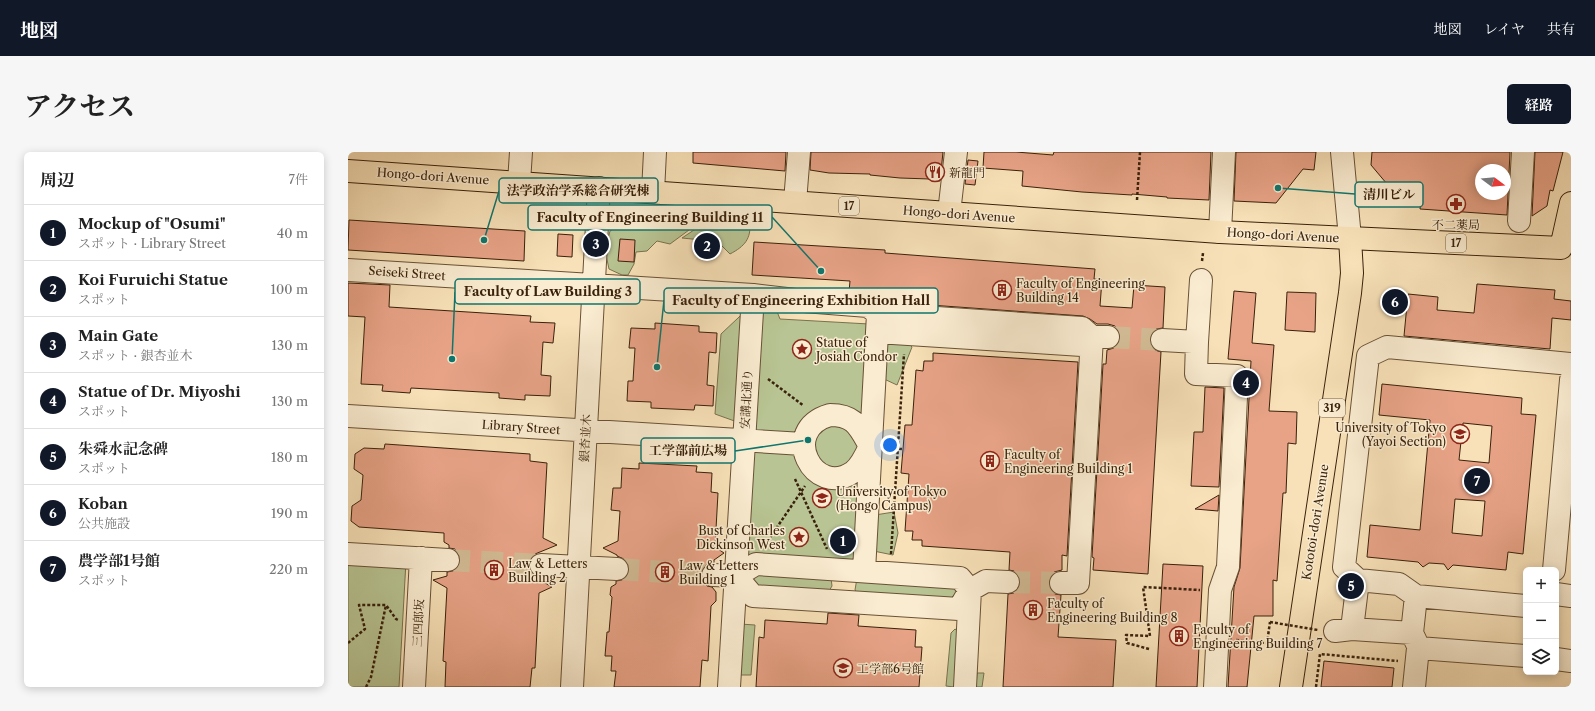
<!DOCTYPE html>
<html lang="ja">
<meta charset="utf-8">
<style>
body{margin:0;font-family:"Libre Caslon Text","Noto Serif JP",serif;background:#f6f6f6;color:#222}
.controls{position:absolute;right:12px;bottom:12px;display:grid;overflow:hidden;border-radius:6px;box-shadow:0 2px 10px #0003}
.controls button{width:36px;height:36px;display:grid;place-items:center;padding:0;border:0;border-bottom:1px solid #e0e0e0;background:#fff;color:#222;font:20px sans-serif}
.compass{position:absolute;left:1127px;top:12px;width:36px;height:36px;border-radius:50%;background:#fff;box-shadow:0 2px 10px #0003;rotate:106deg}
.you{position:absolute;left:542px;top:293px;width:14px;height:14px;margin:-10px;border:3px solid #fff;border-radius:50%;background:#1a73e8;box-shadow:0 0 0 6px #1a73e833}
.badge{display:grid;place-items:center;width:26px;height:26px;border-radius:50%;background:#111827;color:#fff;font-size:13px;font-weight:700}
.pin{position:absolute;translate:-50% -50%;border:2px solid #fff;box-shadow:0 1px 4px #0006}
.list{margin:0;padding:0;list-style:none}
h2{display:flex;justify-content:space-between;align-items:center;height:52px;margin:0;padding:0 16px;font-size:17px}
h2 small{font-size:13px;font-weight:400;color:#767676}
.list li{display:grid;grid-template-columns:26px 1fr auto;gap:12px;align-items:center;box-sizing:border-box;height:56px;padding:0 16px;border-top:1px solid #e0e0e0}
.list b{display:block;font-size:15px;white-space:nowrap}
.list p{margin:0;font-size:13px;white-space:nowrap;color:#767676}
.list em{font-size:13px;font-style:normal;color:#767676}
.icon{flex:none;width:22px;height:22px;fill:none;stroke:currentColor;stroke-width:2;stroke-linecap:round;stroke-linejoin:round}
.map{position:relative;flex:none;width:1223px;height:535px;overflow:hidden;border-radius:6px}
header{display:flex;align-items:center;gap:24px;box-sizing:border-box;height:56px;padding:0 20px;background:#111827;color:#fff}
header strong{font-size:19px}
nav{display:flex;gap:22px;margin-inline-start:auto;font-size:14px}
.intro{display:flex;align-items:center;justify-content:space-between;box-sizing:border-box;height:96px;padding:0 24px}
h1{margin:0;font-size:28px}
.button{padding:10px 18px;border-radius:6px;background:#111827;color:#fff;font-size:14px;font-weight:700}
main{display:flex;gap:24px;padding:0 24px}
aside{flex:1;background:#fff;border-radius:6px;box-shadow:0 2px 10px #0003}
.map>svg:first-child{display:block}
.green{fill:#b8c493;stroke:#78724f}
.building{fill:#e8a387;stroke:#39210b;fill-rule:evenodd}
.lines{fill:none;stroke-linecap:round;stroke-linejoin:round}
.minor-tunnel{stroke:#d2bb95;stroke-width:22;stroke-dasharray:22 11;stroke-linecap:butt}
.minor-casing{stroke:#695136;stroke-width:24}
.major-casing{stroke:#39210b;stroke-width:24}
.highway-casing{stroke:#39210b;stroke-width:24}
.path{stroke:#39210b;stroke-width:2.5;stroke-dasharray:3 2;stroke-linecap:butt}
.minor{stroke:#faecd1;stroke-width:22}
.major{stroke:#f8e1b8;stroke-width:22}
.highway{stroke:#f8e1b8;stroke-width:22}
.path-bridge{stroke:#39210b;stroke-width:2.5;stroke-dasharray:3 2;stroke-linecap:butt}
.labels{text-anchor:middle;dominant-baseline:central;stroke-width:3;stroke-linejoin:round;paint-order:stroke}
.shield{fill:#faecd1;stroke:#735e46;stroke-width:1}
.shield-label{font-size:11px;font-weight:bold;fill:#39210b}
.poi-label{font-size:12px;fill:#39210b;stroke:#faecd1;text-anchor:start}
.street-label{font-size:12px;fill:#39210b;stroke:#faecd1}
.leader{fill:none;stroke:#0f766e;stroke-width:1.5}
.callout-dot{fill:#0f766e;stroke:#faecd1;stroke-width:1.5}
.callout{fill:#faecd1;stroke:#0f766e;stroke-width:1.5}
.callout-label{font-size:13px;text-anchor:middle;font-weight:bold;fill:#39210b}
</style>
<header>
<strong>地図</strong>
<nav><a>地図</a><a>レイヤ</a><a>共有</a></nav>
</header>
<div class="intro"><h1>アクセス</h1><a class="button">経路</a></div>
<main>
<aside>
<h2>周辺<small>7件</small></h2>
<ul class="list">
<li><span class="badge">1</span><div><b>Mockup of &quot;Osumi&quot;</b><p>スポット · Library Street</p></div><em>40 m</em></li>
<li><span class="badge">2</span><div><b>Koi Furuichi Statue</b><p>スポット</p></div><em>100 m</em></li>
<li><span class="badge">3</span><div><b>Main Gate</b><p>スポット · 銀杏並木</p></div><em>130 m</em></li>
<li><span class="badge">4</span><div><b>Statue of Dr. Miyoshi</b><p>スポット</p></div><em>130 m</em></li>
<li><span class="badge">5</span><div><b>朱舜水記念碑</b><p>スポット</p></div><em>180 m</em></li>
<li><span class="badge">6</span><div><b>Koban</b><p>公共施設</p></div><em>190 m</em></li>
<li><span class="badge">7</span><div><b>農学部1号館</b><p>スポット</p></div><em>220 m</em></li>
</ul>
</aside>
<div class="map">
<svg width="1223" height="535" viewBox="0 0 1223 535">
<rect width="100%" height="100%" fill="#f8e1b8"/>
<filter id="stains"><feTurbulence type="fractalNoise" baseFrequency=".005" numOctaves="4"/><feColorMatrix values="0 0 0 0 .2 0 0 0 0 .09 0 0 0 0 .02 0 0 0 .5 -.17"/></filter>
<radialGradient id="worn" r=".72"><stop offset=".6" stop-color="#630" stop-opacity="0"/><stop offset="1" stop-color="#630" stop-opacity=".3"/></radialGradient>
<!-- green -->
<path class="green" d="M311,62l33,2 -3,14 -19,14 -13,-3 -10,10 -11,1 -2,12 -6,11h-6l-13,-6 -4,-19 5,-19 26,-15z
M375,62l9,15 7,-9 11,2c1,17 -5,24 -20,32l-15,-15 -6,4 -7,-3 -20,-2 15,-10 11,-10z
M407,150l21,7 4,10 89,5 -14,238 -109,-6 8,-128 -39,-14 6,-80z
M544,174l20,21 -15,38 -28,-13z
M546,360l4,21 -5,22 -34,-7 3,-31z
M58,409l-7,126h-51v-123z
M407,419l76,7 1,8 -3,5 -71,-1 -6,-13z
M509,426l100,5 2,15 -100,-3 -4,-5z
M392,472l15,1 -4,50h-15z
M607,477l3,2 -4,56 -8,-1 5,-53z
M629,521h7l-2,14h-6z"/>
<!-- building -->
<path class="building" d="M345,0h93l-1,19 -92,-8z
M463,0h132l-3,29 -10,-1v-1l-30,-1 -30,-3v-1l-41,-1 -19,-3z
M636,0h32l37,3 1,-3h157l-2,48 -42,-2v-1l-35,-3v1l-50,-3 -60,-6 1,-15 -40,-3z
M888,0h80l-2,18 -11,-1 -27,34 -42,-2z
M1024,0h138l-3,63 -87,-6 1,-18 -15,-1v-6h-19l-16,-19zM1133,18h24v24h-24z
M1187,0h28l-10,39 -3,-1 -3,16 -15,10z
M620,8l10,1 -3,24 -10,-1z
M1,68l176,11 -1,30 -176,-11z
M210,82l15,1 -1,22 -15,-1z
M272,87l15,1 -1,22 -16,-1z
M406,90l131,8v3l210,16 -1,10 8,1 -2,26 32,2 2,-23 31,2 -2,41 -7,1 -4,4 -2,6 1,7 4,4 6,2 -13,222 -55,-4 1,-12 -2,-1 11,-193h3l1,-14 7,-2 5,-5 1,-6 -1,-6 -4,-5 -7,-2h-11l-7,-5 -7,-3 -181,-13v-4l-24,-1 -9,-4 -20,-2 1,-11 -98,-6z
M0,131l42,2 -1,22 142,9 -1,6 25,1 -2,20 -10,-1 -2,33 10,1 -1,20 -25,-1v5l-26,-2v-5l-88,-5 -1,5 -28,-2 1,-6 -22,-1 4,-67 -17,-1z
M1129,132l78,6 -1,9 17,2v19l-19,-2 -2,31 -146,-13 4,-42 30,3 -1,13 37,3z
M886,139l22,2 -4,50 22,2 -5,66 28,1 -1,32 -8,-1 -2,50h-3l-6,88 -4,-1v36h-19l-7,71h-19l6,-100 6,-19 11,-207 -23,-2z
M939,140l29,1 -1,39 -30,-2z
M307,171l44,3v6l18,1 -1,20 -7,-1 -2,33 7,1 -1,20 -18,-1 -1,5 -43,-2v-6l-24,-1 1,-20h5l2,-33h-6l2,-20 24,1z
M585,201l145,9 -11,194 -5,-1v15l-8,2 -4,5 -1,6 1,7 5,4 6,1 -3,42 58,3 -3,47h-110l5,-93 6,-1 5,-5 1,-5 -1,-7 -5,-5 -5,-1 1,-18 -88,-6v-6h-10l1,-9h-8l4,-57 -8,-1 4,-48h7l4,-55 7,1 1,-10h9z
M1034,232l140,14 -1,16 15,1 -13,139 -15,-2 -2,18 -53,-5 -5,5 -4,-6 -15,-1 -6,4 -5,-5 -51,-5 3,-32 50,5 10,-110 -51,-5zM1115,271l29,3 -3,37 -30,-3zM1107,347l30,2 -3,35 -30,-3z
M857,235l19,1 -5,99 -28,-1 3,-54h9z
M37,292l145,10v7l17,2 -4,75 14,7 -22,9 -4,4 -2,6 1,6 4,5 6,2v3l12,7 -13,6 -4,75h-3l-2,19h-85l1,-25 -3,-1 4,-73 -14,-8 14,-4v-4l6,-1 5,-4 2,-7 -1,-6 -4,-5 -6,-1v-3l-5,-3v-9l-85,-6 -8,-6 1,-15 9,-6 2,-25 -9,-6 1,-15 9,-6 20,1z
M291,311l58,3 -1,6 16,1 -1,19 7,1 -3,54 9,6 -10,7v3l-7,1 -5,5 -1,5 1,7 5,5 5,1 4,5v9l-5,5 -3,55 -6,-1 -2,27h-86l2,-16h-5l1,-15h-7l2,-24h2l3,-35 -2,-2 1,-8 5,-3v-3l6,-1 5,-4 2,-7 -1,-6 -4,-4 -7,-3v-1l-14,-7 15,-7 2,-30 -9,-1 2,-22h8l1,-20 17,1z
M871,343l-1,16 -23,-2z
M815,412l40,2 -6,121h-41z
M480,461l31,2 -1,11 58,4 -1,17h7l-3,40h-163l3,-50 5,1 1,-18 62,4z
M976,509l70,7 -2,19h-71z"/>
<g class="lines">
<!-- minor-tunnel -->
<path class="minor-tunnel" d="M760,185l54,3
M100,408l93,5
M269,417l96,6
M660,430l53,1"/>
<defs>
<path id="minor" d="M994,0l8,86
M171,30l2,-30
M305,40l2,-40
M447,50l4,-50
M601,61l7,-61
M1171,69l4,-69
M872,80l4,-80
M0,118l405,25 51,6 64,5 10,8 204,14 10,9
M529,180l205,13 10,-8h16
M814,188l35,2 -1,32 41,2 -9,191 -8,23 -5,97
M849,190l4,-62
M482,263c25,0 29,12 40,31 -4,9 -9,20 -17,26 -39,27 -75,-42 -23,-57z
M0,264l455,28
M0,402l100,6
M193,413l76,4
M1206,418l17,-190
M516,419l14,-257
M365,423l23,1 20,-12 204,14 10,12 -5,97
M388,424l17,20 206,13 11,-19 16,-9 22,1
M1010,428l41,4 17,12
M713,431h17l14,-246
M1208,442l15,2
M1004,477l60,4
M987,479l17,-2 6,-49 -14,-13 24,-211 19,-9 184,17
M1071,496l-7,-15 4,-37 110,10
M1208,507l15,2
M66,535l7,-129
M224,535l27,-499
M381,535l24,-392
M1066,535l4,-39 108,8"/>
<path id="major" d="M943,535l59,-394 2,-20 -2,-35"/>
<path id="highway" d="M0,19l872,61 341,16 10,-45"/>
</defs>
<!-- minor casing -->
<use href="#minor" class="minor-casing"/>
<!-- major casing -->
<use href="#major" class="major-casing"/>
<!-- highway casing -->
<use href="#highway" class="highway-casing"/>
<!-- path -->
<path class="path" d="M789,48l3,-48
M854,109l1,-8
M420,227l36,27
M541,296l14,1
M447,327l32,70
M417,393l40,-59
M543,402l13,-200
M888,488l31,3 3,-21
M0,491l17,-14 -6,-24h27l10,14 2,1
M801,497l-22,-6 -1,-8 24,1 -7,-49 57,3
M18,535l5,-10 15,-72
M968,535l4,-33 78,7"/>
<!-- minor -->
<use href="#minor" class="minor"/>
<!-- major -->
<use href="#major" class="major"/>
<!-- highway -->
<use href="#highway" class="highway"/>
<!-- path-bridge -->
<path class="path-bridge" d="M922,470l48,8"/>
</g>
<!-- icons -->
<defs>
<symbol id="restaurant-ring" viewBox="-11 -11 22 22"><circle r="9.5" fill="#faecd1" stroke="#8f2418" stroke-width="1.5"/><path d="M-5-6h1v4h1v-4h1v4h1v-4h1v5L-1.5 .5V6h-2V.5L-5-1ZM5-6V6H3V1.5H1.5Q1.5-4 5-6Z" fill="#8f2418"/></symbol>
<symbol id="pharmacy-ring" viewBox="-11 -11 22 22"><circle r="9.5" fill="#faecd1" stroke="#8f2418" stroke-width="1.5"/><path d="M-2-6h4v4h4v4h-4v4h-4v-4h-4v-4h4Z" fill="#8f2418"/></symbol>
<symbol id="building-ring" viewBox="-11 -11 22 22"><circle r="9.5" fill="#faecd1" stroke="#8f2418" stroke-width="1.5"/><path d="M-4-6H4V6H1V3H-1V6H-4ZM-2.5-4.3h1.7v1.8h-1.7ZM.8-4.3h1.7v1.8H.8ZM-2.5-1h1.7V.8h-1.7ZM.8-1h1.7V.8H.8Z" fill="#8f2418"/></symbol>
<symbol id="sight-ring" viewBox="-11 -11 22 22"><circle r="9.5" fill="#faecd1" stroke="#8f2418" stroke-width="1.5"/><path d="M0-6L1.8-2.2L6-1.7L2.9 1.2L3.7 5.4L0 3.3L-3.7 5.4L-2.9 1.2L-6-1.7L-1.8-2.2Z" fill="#8f2418"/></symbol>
<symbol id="university-ring" viewBox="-11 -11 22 22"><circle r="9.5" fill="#faecd1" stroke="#8f2418" stroke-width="1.5"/><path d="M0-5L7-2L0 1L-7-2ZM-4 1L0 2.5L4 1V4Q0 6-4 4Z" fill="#8f2418"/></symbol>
</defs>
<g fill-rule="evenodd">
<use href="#restaurant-ring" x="576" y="9" width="22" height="22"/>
<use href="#pharmacy-ring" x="1097" y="41" width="22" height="22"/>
<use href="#building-ring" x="643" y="127" width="22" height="22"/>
<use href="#sight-ring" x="443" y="186" width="22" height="22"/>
<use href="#university-ring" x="1101" y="271" width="22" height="22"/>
<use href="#building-ring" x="631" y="298" width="22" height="22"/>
<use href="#university-ring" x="463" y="335" width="22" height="22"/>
<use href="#sight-ring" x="440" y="374" width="22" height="22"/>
<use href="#building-ring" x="135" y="407" width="22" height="22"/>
<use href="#building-ring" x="306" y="409" width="22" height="22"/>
<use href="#building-ring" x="674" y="447" width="22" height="22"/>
<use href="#building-ring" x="820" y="473" width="22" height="22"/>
<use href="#university-ring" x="484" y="505" width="22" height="22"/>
</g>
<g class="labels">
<!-- shield labels -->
<g class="shield">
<rect x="491" y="45" width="20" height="18" rx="3"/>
<rect x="1098" y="82" width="20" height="18" rx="3"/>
<rect x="971" y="247" width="26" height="18" rx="3"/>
</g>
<g class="shield-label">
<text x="501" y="54">17</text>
<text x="1108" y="91">17</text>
<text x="984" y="256">319</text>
</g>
<!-- poi labels -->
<g class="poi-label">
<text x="601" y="20">新龍門</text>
<text x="1108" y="72" text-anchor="middle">不二薬局</text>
<text x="668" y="131">Faculty of Engineering<tspan x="668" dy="14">Building 14</tspan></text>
<text x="468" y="190">Statue of<tspan x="468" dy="14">Josiah Condor</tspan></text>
<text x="1098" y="275" text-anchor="end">University of Tokyo<tspan x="1098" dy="14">(Yayoi Section)</tspan></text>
<text x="656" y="302">Faculty of<tspan x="656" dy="14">Engineering Building 1</tspan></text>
<text x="488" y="339">University of Tokyo<tspan x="488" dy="14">(Hongo Campus)</tspan></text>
<text x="437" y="378" text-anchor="end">Bust of Charles<tspan x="437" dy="14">Dickinson West</tspan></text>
<text x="160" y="411">Law &amp; Letters<tspan x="160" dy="14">Building 2</tspan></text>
<text x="331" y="413">Law &amp; Letters<tspan x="331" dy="14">Building 1</tspan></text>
<text x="699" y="451">Faculty of<tspan x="699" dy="14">Engineering Building 8</tspan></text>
<text x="845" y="477">Faculty of<tspan x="845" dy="14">Engineering Building 7</tspan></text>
<text x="509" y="516">工学部6号館</text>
</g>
<!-- street labels -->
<g class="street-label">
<text transform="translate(85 24) rotate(4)">Hongo-dori Avenue</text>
<text transform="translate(611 62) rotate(4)">Hongo-dori Avenue</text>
<text transform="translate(935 83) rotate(3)">Hongo-dori Avenue</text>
<text transform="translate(59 121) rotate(4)">Seiseki Street</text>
<text transform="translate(398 247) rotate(-87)">安講北通り</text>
<text transform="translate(173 275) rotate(4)">Library Street</text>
<text transform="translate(237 286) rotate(-87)">銀杏並木</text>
<text transform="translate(967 370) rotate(-81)">Kototoi-dori Avenue</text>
<text transform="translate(70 471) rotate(-87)">三四郎坂</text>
</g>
</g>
<!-- callouts -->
<path class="leader" d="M136 88L151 39M930 36L1007 42M473 119L424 65M104 207L107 140M309 215L316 148M460 288L387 299"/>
<g class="callout-dot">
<circle cx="136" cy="88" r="4"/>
<circle cx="930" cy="36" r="4"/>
<circle cx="473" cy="119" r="4"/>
<circle cx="104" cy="207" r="4"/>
<circle cx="309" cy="215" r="4"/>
<circle cx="460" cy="288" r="4"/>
</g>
<g class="callout">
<rect x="151" y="26" width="159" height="25" rx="4"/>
<rect x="1007" y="30" width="68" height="25" rx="4"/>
<rect x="180" y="53" width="244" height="25" rx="4"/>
<rect x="107" y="127" width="185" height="25" rx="4"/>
<rect x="316" y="136" width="274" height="25" rx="4"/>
<rect x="293" y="286" width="94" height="25" rx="4"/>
</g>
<g class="callout-label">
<text x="230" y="43">法学政治学系総合研究棟</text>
<text x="1041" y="47">清川ビル</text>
<text x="302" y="70">Faculty of Engineering Building 11</text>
<text x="200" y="144">Faculty of Law Building 3</text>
<text x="453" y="153">Faculty of Engineering Exhibition Hall</text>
<text x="340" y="303">工学部前広場</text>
</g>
<rect width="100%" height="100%" filter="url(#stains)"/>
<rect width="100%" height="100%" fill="url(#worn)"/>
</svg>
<div class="controls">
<button>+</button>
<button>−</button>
<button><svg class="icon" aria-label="layers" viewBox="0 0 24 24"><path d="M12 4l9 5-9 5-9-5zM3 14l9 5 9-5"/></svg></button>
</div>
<svg class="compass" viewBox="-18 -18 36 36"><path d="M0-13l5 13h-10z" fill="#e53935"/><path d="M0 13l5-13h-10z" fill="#767676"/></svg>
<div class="you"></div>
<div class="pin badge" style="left:495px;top:389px">1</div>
<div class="pin badge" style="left:359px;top:94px">2</div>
<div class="pin badge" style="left:248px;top:92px">3</div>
<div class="pin badge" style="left:898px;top:231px">4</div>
<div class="pin badge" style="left:1003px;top:434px">5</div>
<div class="pin badge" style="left:1047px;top:150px">6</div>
<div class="pin badge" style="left:1129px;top:329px">7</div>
</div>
</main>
